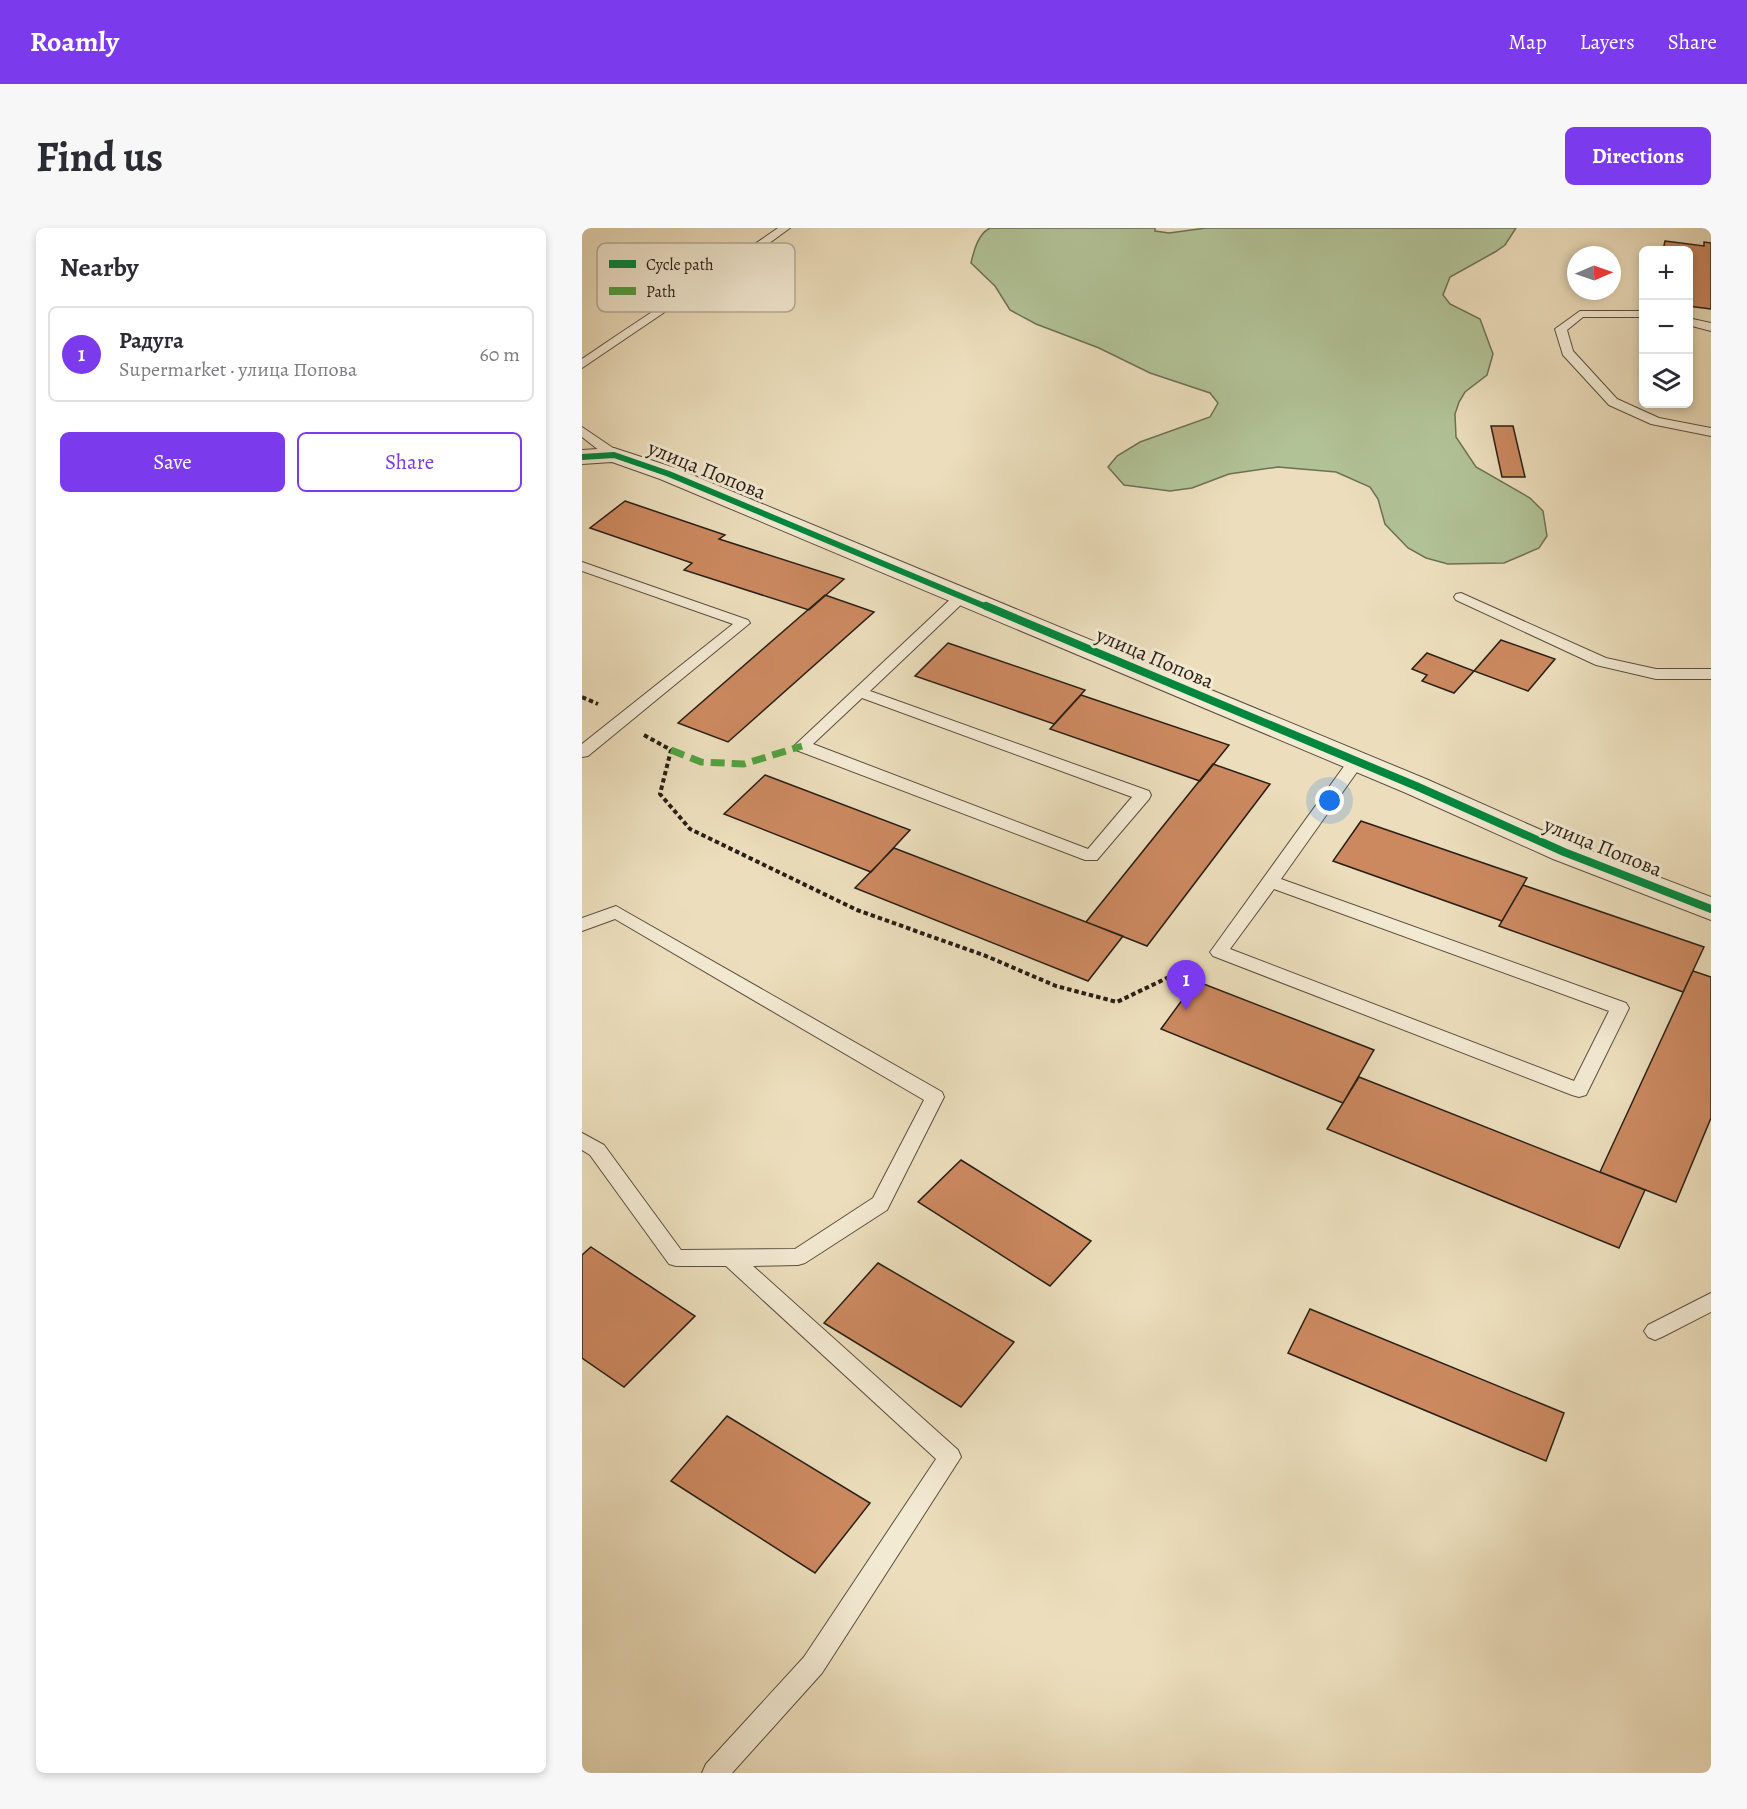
<!DOCTYPE html>
<meta charset="utf-8">
<style>
body{margin:0;font-family:Alegreya,serif;background:#f7f7f7;color:#2b2b33}
.controls{position:absolute;right:18px;top:18px;display:grid;overflow:hidden;border-radius:9px;box-shadow:0 3px 9px #0003}
.controls button{width:54px;height:54px;display:grid;place-items:center;padding:0;border:0;border-bottom:2px solid #e1e1e2;background:#fff;color:#2b2b33;font:30px sans-serif}
.compass{position:absolute;left:985px;top:18px;width:54px;height:54px;border-radius:50%;background:#fff;box-shadow:0 3px 9px #0003;rotate:88deg}
.you{position:absolute;left:748px;top:573px;width:21px;height:21px;margin:-15px;border:4px solid #fff;border-radius:50%;background:#1a73e8;box-shadow:0 0 0 9px #1a73e833}
.badge{display:grid;place-items:center;width:39px;height:39px;border-radius:50%;background:#7c3aed;color:#fff;font-size:20px;font-weight:700}
.pin{position:absolute;translate:-50% -50px;filter:drop-shadow(0 2px 3px #0008)}
.pin::after{content:'';position:absolute;top:32px;width:21px;height:18px;background:inherit;clip-path:polygon(0 0,100% 0,50% 100%)}
.list{margin:0;padding:0;list-style:none}
h2{display:flex;justify-content:space-between;align-items:center;height:78px;margin:0;padding:0 24px;font-size:26px}
h2 small{font-size:20px;font-weight:400;color:#7c7c81}
.list li{display:grid;grid-template-columns:39px 1fr auto;gap:18px;align-items:center;box-sizing:border-box;height:96px;margin:0 12px 12px;padding:0 12px;border:2px solid #e1e1e2;border-radius:9px}
.list b{display:block;font-size:22px;white-space:nowrap}
.list p{margin:0;font-size:20px;white-space:nowrap;color:#7c7c81}
.list em{font-size:20px;font-style:normal;color:#7c7c81}
.actions{display:flex;gap:12px;padding:18px 24px}
.actions a{flex:1;padding:14px 0;border:2px solid #7c3aed;border-radius:9px;text-align:center;font-size:21px;color:#7c3aed}
.actions .main{background:#7c3aed;color:#fff}
.icon{flex:none;width:33px;height:33px;fill:none;stroke:currentColor;stroke-width:2;stroke-linecap:round;stroke-linejoin:round}
.map{position:relative;flex:none;width:1129px;height:1545px;overflow:hidden;border-radius:9px}
header{display:flex;align-items:center;gap:36px;box-sizing:border-box;height:84px;padding:0 30px;background:#7c3aed;color:#fff}
header strong{font-size:28px}
nav{display:flex;gap:33px;margin-inline-start:auto;font-size:21px}
.intro{display:flex;align-items:center;justify-content:space-between;box-sizing:border-box;height:144px;padding:0 36px}
h1{margin:0;font-size:42px}
.button{padding:15px 27px;border-radius:9px;background:#7c3aed;color:#fff;font-size:21px;font-weight:700}
main{display:flex;gap:36px;padding:0 36px}
aside{flex:1;background:#fff;border-radius:9px;box-shadow:0 3px 9px #0003}
.map>svg:first-child{display:block}
.green{fill:#b1c296;stroke:#6d7056;stroke-width:1.5}
.building{fill:#cc8960;stroke:#291f16;stroke-width:1.5}
.lines{fill:none;stroke-linecap:round;stroke-linejoin:round}
.lane-casing{stroke:#5a4f40;stroke-width:2}
.street-casing{stroke:#5a4f40;stroke-width:2}
.path{stroke:#291f16;stroke-width:4;stroke-dasharray:4.5 3;stroke-linecap:butt}
.lane{fill:#f3ead3;fill-rule:evenodd}
.street{fill:#f3ead3;fill-rule:evenodd}
.quiet{stroke:#51a240;stroke-width:7;stroke-dasharray:14 7;stroke-linecap:butt}
.cycleway-far1-casing{stroke:#f3ead3;stroke-width:8}
.cycleway-casing{stroke:#f3ead3;stroke-width:12}
.cycleway-far1{stroke:#00873e;stroke-width:6}
.cycleway{stroke:#00873e;stroke-width:8}
.labels{text-anchor:middle;dominant-baseline:central;stroke-width:6;stroke-linejoin:round;paint-order:stroke}
.street-label{font-size:21px;fill:#291f16;stroke:#f3ead3}
.key{fill:#f3ead3;stroke:#b6ad9a;stroke-width:1.5}
.key-label{font-size:16px;fill:#291f16}
</style>
<header>
<strong>Roamly</strong>
<nav><a>Map</a><a>Layers</a><a>Share</a></nav>
</header>
<div class="intro"><h1>Find us</h1><a class="button">Directions</a></div>
<main>
<aside>
<h2>Nearby<small></small></h2>
<ul class="list">
<li><span class="badge">1</span><div><b>Радуга</b><p>Supermarket · улица Попова</p></div><em>60 m</em></li>
</ul>
<div class="actions"><a class="main">Save</a><a>Share</a></div>
</aside>
<div class="map">
<svg width="1129" height="1545" viewBox="0 0 1129 1545">
<rect width="100%" height="100%" fill="#ecdebc"/>
<filter id="stains"><feTurbulence type="fractalNoise" baseFrequency=".00333" numOctaves="4"/><feColorMatrix values="0 0 0 0 .2 0 0 0 0 .09 0 0 0 0 .02 0 0 0 .5 -.17"/></filter>
<radialGradient id="worn" r=".72"><stop offset=".6" stop-color="#630" stop-opacity="0"/><stop offset="1" stop-color="#630" stop-opacity=".3"/></radialGradient>
<!-- green -->
<path class="green" d="M408,0h165v3l14,2 37,-5h310l-11,17 -10,7 -45,25 -7,18 7,9 30,15 13,35 -6,21 -22,17 -6,10 -4,12 1,23 20,30 54,31 13,13 4,25 -8,12 -35,15 -56,1 -22,-6 -18,-10 -23,-24 -7,-25 -8,-12 -34,-15 -58,-5 -49,7 -37,14 -22,3 -46,-6 -16,-18 9,-11 23,-14 70,-25 8,-14 -8,-10 -60,-20 -51,-25 -63,-24 -26,-14 -15,-24 -24,-23c3,-13 7,-29 19,-35z"/>
<!-- building -->
<path class="building" d="M1083,13l39,5v-4l7,1v66l-23,-3v-56h-25z
M909,198h22l12,51h-23z
M43,273l100,34 -6,4 125,40 -35,31 -125,-40 8,-7 -102,-35z
M243,367l49,17 -146,130 -50,-19z
M919,412l54,19 -27,32 -54,-20z
M366,415l137,47 -31,34 -139,-48z
M845,425l47,18 -20,22 -32,-12 5,-6 -15,-6z
M499,467l148,50 -29,36 -150,-52z
M631,536l57,20 -123,162 -61,-24z
M183,547l145,55 -39,42 -147,-58z
M779,593l166,57 -25,43 -169,-60z
M312,620l192,74 37,14 -35,45 -233,-93z
M941,657l181,62 -21,45 -184,-66z
M1111,743l18,6v141l-35,84 -76,-30z
M614,753l178,69 -31,53 -182,-74z
M777,849l286,113 -26,58 -292,-119z
M379,932l130,81 -41,45 -132,-84z
M9,1019l104,69 -71,71 -42,-29v-103z
M296,1035l136,79 -53,65 -137,-84z
M728,1081l254,104 -18,48 -258,-108z
M145,1188l143,87 -55,70 -144,-92z"/>
<g class="lines">
<defs>
<path id="lane" d="M196,0h12l-80,58 -29,15 -99,67v-9c65,-45 132,-86 196,-131z
M998,83h64v6h-61l-16,13 6,21 44,48 42,19 52,10v8l-60,-12 -42,-19 -46,-50 -8,-26z
M1106,90l23,5v8l-23,-6z
M0,199l37,25 1,3 -1,3h-10l-27,-21z
M0,334l166,58 2,3 -162,133 -6,1v-13l151,-120 -151,-53z
M380,364l7,4 -2,3 -97,92 279,100 2,4 -2,4 -52,61h-12l-289,-110 -2,-4 163,-153zM280,470l270,99 -44,52 -275,-105z
M879,365l145,65 50,11h55v10h-55l-60,-14 -140,-65 -2,-3 2,-3z
M774,529l8,5 -83,117 345,124 3,5 -43,87 -7,2 -7,-2 -359,-139 -3,-4 3,-4 137,-190zM692,661l335,122 -35,70 -344,-132z
M34,678l326,186 2,5 -57,113 -82,53 -7,2 -45,1 205,184 3,7 -139,216 -90,100h-30l4,-9 98,-107 132,-198 -210,-193h-50l-7,-2 -79,-109 -8,-5v-17l22,12 77,105 114,-1 78,-51 51,-98 -309,-181 -33,12v-13z
M1129,1065v19l-49,25 -7,3 -7,-3 -4,-6 4,-6z"/>
<path id="street" d="M32,220l64,21 748,310 149,66 136,52v23l-158,-61 -147,-66 -746,-314 -48,-17 -30,2v-14z"/>
</defs>
<!-- lane casing -->
<use href="#lane" class="lane-casing"/>
<!-- street casing -->
<use href="#street" class="street-casing"/>
<!-- path -->
<path class="path" d="M0,469l16,7
M62,507l27,15 -11,44 30,35 167,81 129,46 70,30 61,16 77,-37"/>
<!-- lane -->
<use href="#lane" class="lane"/>
<!-- street -->
<use href="#street" class="street"/>
<!-- quiet -->
<path class="quiet" d="M89,522l30,12 43,2 58,-18"/>
<defs>
<path id="cycleway-far1" d="M0,229l32,-2 55,19 320,134"/>
<path id="cycleway" d="M404,378l430,180 148,66 147,57"/>
</defs>
<!-- cycleway-far1 casing -->
<use href="#cycleway-far1" class="cycleway-far1-casing"/>
<!-- cycleway casing -->
<use href="#cycleway" class="cycleway-casing"/>
<!-- cycleway-far1 -->
<use href="#cycleway-far1" class="cycleway-far1"/>
<!-- cycleway -->
<use href="#cycleway" class="cycleway"/>
</g>
<g class="labels">
<!-- street labels -->
<g class="street-label">
<text transform="translate(125 242) rotate(22)">улица Попова</text>
<text transform="translate(573 430) rotate(23)">улица Попова</text>
<text transform="translate(1021 619) rotate(22)">улица Попова</text>
</g>
</g>
<!-- legend -->
<rect x="15" y="15" width="198" height="69" rx="9" class="key"/>
<rect x="27" y="32" width="27" height="8" fill="#00873e"/>
<rect x="27" y="59" width="27" height="8" fill="#51a240"/>
<g class="key-label">
<text x="64" y="42">Cycle path</text>
<text x="64" y="69">Path</text>
</g>
<rect width="100%" height="100%" filter="url(#stains)"/>
<rect width="100%" height="100%" fill="url(#worn)"/>
</svg>
<div class="controls">
<button>+</button>
<button>−</button>
<button><svg class="icon" aria-label="layers" viewBox="0 0 24 24"><path d="M12 4l9 5-9 5-9-5zM3 14l9 5 9-5"/></svg></button>
</div>
<svg class="compass" viewBox="-18 -18 36 36"><path d="M0-13l5 13h-10z" fill="#e53935"/><path d="M0 13l5-13h-10z" fill="#7c7c81"/></svg>
<div class="you"></div>
<div class="pin badge" style="left:604px;top:782px">1</div>
</div>
</main>
